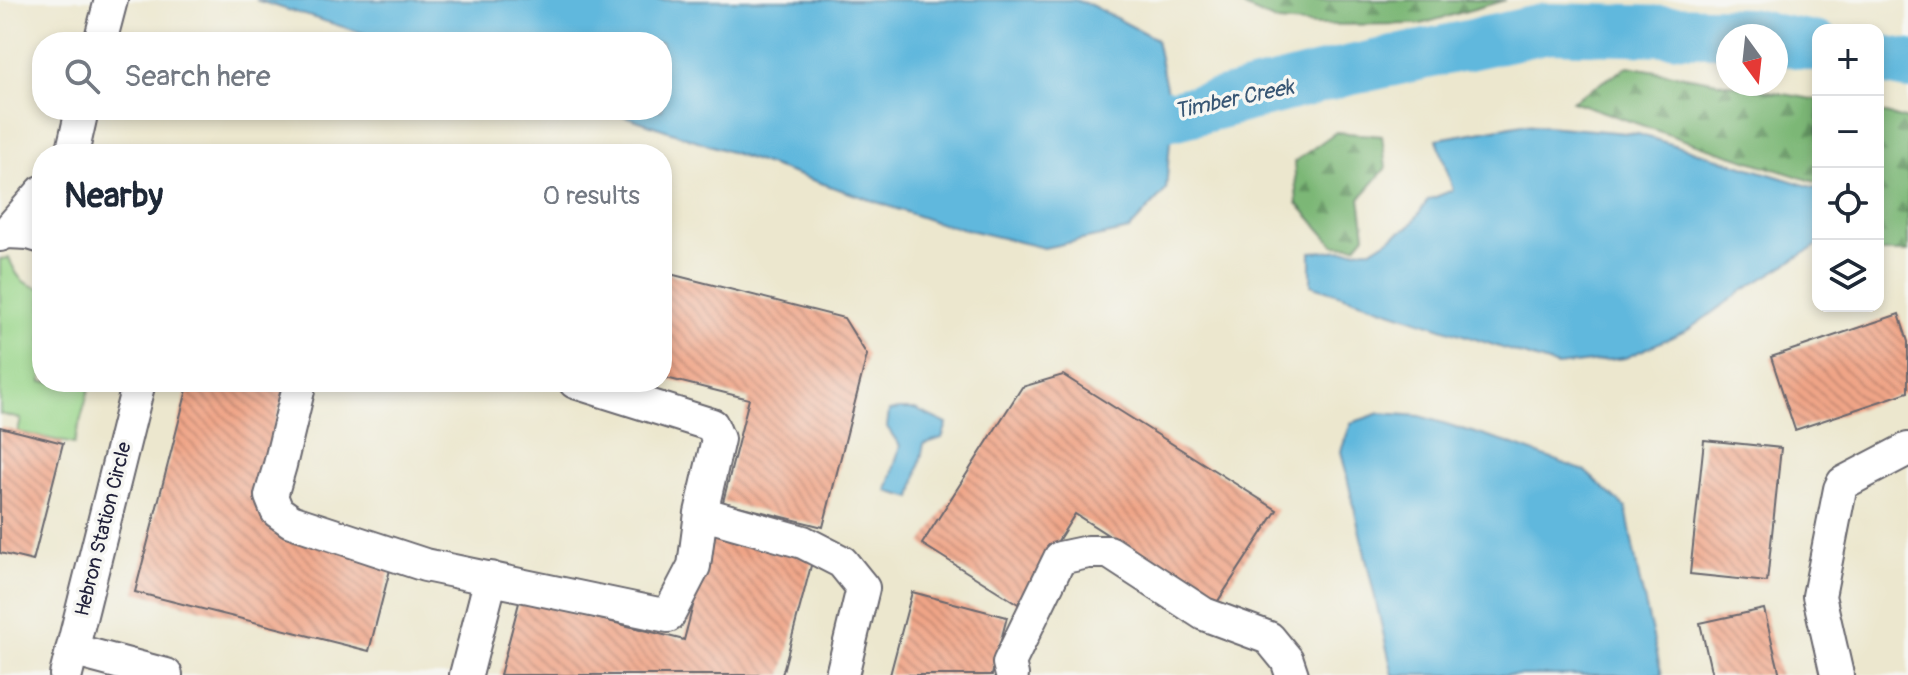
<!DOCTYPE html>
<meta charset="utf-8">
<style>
body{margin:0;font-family:Pangolin,sans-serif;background:#f2f2f3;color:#1f2937}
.controls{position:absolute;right:24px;top:24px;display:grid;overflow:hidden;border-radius:16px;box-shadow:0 4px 12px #0003}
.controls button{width:72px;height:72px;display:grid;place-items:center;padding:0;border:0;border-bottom:2px solid #e0e1e3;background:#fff;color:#1f2937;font:40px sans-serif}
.compass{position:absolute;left:1716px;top:24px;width:72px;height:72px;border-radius:50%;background:#fff;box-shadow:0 4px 12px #0003;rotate:165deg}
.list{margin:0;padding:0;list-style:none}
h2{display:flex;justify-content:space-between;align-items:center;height:104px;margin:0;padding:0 32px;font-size:34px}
h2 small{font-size:26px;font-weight:400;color:#747a83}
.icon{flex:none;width:44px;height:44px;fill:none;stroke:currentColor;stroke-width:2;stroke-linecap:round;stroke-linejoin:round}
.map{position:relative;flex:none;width:1908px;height:675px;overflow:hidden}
.search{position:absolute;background:#fff;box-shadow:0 4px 12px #0003;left:32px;top:32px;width:640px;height:88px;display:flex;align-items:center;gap:20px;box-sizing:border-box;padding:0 28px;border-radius:32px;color:#747a83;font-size:30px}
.panel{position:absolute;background:#fff;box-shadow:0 4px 12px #0003;left:32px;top:144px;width:640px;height:248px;border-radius:32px}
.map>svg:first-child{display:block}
.green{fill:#9ad68a;stroke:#5e7c62;stroke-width:2}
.forest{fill:url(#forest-firs);stroke:#4e6c58;stroke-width:2}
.water{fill:#60b8dd;stroke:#416d8c;stroke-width:2}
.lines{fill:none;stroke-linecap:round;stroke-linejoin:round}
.river{stroke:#60b8dd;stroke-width:50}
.building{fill:url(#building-back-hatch)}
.minor-casing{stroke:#69676e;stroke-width:36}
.minor{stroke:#fff;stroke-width:32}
.labels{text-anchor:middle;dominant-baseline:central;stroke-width:7;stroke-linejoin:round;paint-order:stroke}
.street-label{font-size:20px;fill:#22223b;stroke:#f6f6f2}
.water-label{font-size:22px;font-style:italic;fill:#385674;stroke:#f6f6f2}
</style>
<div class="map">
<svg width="1908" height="675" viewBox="0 0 1908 675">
<defs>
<pattern id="forest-firs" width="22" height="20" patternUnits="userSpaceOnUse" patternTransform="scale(2)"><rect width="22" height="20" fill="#7bb776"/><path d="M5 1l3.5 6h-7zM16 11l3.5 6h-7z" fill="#649462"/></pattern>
<pattern id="building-back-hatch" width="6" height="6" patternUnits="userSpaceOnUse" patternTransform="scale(2)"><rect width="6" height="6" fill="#f0a587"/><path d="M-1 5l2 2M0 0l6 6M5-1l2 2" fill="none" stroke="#c28670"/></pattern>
</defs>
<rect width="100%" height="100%" fill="#f6f6f2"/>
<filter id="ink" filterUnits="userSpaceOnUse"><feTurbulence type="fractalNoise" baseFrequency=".0125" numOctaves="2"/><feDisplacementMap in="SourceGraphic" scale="16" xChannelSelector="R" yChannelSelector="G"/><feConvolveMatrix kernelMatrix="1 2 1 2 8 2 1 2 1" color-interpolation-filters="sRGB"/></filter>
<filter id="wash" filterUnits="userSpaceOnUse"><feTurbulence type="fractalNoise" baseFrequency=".006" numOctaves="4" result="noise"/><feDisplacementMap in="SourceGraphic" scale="32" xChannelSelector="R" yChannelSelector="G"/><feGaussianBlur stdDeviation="1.8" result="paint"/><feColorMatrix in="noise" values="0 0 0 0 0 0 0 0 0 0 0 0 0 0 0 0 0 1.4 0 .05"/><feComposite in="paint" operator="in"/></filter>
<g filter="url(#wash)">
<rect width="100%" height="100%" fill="#ece7ce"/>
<!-- green -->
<path class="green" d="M9,258c7,17 13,28 33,30v94h49l-17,62 -56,-12 3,-13 -21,-5v-155z"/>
<!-- forest -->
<path class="forest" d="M1229,0h277l-85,24 -103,1 -40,-3z
M1628,66l190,34v83l-131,-42 -115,-40z
M1878,112l30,8v132h-30z
M1336,132l46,4 4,32 -26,30 5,37 -9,11 -22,-1 -37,-42 -3,-41z"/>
<!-- water -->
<path class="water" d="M256,0h818l17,5 65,34 16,77 -6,74 -37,40 -85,18 -109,-26 -328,-112h55v-68h-270z
M1523,124l115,10 180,55v56l-74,45 -56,40 -63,28 -68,8 -246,-81v-33l62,-3 38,-24 17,-25 25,-10 -16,-51z
M899,409h16l32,15 -5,14 -18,6 -12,54 -25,-7 13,-45 -13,-19 2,-16z
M1380,413l40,3 88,27 77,28 41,37 13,70 23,97h-269l-52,-224 10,-28z"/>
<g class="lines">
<!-- river -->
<path class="river" d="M1776,39l42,8
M1878,59l30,6
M1105,99l67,17 175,-45 201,-43 200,5 15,3"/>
</g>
<g id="blocks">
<!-- building -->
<path class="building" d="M662,272l182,46 23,37 -44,172 -100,-25 26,-103 -87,-22z
M1899,314l9,28v50l-113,38 -24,-73z
M1063,375l214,135 -61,94 -141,-90 -57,90 -96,-60 100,-157z
M189,382h98l-32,113 21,33 117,30 -24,93 -234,-59z
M0,427l63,16 -30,118 -33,-8z
M1704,440l77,8 -14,134 -77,-8z
M712,533l101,25 -31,117h-282l20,-76 164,41z
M912,592l95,25 -15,58h-102z
M1764,609l16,66h-68l-12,-52z"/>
</g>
</g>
<g filter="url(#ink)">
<use href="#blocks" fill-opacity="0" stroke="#69676e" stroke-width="2"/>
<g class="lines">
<defs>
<path id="minor" d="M100,42l11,-42
M72,154l10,-44
M7,232l22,1 13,4
M0,235l7,-3 35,-40
M300,382l-20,83 -9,31 6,15 14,10 134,44 243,51 26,-50 7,-53 17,-74 -6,-14 -137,-43
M701,513l102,29 39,20 21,26 -21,87
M72,650l94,25
M66,675l73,-293
M466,675l25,-97
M1012,675l-3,-12 51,-105 28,-6h21l95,62 65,24 18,22 5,15
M1837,675l-18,-79 21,-107 3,-6 65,-34"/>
</defs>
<!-- minor casing -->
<use href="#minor" class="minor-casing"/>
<!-- minor -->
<use href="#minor" class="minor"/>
</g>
</g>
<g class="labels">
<!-- street labels -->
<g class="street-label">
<text transform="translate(103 529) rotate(-76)">Hebron Station Circle</text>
</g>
<!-- water labels -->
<g class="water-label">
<text transform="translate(1234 99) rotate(-12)">Timber Creek</text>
</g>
</g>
</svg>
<div class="controls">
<button>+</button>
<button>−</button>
<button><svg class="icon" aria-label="locate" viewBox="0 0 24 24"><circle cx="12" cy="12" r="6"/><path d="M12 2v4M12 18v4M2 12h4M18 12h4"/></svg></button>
<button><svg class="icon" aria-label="layers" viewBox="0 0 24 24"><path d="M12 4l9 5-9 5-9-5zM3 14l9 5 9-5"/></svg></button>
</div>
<svg class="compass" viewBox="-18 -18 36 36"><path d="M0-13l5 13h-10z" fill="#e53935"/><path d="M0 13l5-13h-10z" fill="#747a83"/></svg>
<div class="search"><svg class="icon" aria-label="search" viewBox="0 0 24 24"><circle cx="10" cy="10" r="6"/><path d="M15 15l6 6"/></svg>Search here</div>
<section class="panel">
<h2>Nearby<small>0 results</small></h2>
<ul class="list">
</ul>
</section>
</div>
